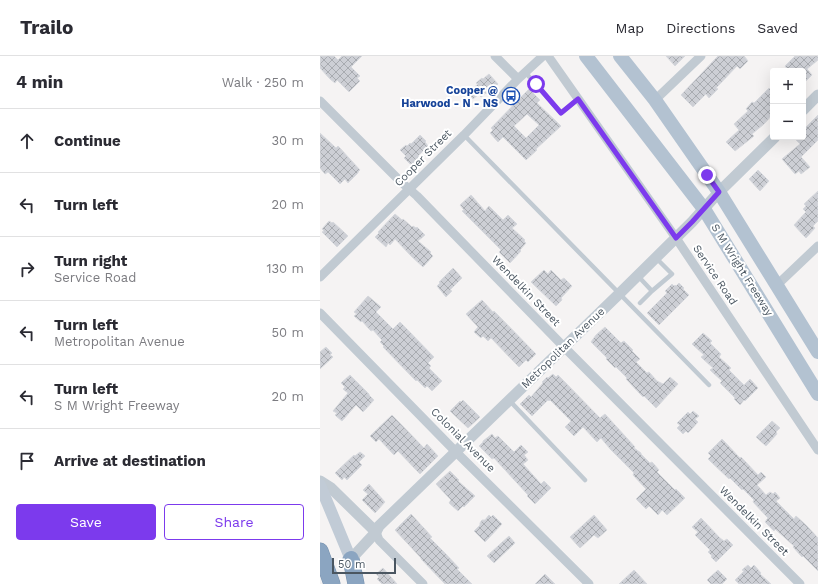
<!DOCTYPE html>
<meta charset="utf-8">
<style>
body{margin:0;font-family:"Work Sans",sans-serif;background:#f2f2f3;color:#2b2b33}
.controls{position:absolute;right:12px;top:12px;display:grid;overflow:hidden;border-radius:4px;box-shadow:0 4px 16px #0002}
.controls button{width:36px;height:36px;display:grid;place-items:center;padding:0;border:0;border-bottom:1px solid #e1e1e2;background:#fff;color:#2b2b33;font:20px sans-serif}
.scale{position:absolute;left:12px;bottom:10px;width:64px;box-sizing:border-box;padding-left:4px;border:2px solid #4a5661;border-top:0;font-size:11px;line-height:14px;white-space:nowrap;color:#4a5661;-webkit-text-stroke:3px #fff;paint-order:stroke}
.stop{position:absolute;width:12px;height:12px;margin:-9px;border:3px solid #7c3aed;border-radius:50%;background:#fff}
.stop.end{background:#7c3aed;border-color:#fff;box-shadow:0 1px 4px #0008}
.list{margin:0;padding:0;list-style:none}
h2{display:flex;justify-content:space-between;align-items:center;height:52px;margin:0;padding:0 16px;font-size:17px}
h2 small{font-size:13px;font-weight:400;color:#7c7c81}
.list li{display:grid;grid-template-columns:26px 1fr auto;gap:12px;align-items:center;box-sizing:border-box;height:64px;padding:0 16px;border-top:1px solid #e1e1e2}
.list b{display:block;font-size:15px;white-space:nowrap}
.list p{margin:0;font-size:13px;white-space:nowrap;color:#7c7c81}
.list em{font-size:13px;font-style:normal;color:#7c7c81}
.actions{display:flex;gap:8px;padding:12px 16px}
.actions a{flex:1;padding:9px 0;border:1px solid #7c3aed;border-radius:4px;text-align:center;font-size:14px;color:#7c3aed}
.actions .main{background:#7c3aed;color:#fff}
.icon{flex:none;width:22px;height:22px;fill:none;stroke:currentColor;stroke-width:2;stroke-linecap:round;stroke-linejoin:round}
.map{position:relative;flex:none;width:498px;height:528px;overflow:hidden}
header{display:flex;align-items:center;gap:24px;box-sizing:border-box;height:56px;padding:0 20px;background:#fff;border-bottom:1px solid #e1e1e2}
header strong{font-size:19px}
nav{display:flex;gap:22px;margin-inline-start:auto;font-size:14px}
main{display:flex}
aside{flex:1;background:#fff}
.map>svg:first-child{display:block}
.building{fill:url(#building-cross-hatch);stroke:#d7d9de;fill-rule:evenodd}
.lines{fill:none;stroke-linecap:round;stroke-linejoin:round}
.motorway-casing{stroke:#7690ad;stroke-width:17}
.service{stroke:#c1cad2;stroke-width:4.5}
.minor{stroke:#c1cad2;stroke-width:9}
.tertiary{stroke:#c1cad2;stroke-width:11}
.secondary{stroke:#c1cbd6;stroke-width:12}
.primary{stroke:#b3c2d1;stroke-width:14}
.motorway{stroke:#8ba5c1;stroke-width:16}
.route{stroke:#7c3aed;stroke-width:5}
.labels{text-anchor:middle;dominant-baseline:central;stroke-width:4;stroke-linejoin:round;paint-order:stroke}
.transit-label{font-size:11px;font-weight:bold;fill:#164399;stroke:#fff;text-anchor:end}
.street-label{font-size:11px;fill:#4a5661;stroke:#fff}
</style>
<header>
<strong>Trailo</strong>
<nav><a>Map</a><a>Directions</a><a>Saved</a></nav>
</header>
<main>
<aside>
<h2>4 min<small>Walk · 250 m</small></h2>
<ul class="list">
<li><svg class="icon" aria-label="ahead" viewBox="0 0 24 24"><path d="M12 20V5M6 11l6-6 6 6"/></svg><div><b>Continue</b></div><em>30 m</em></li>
<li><svg class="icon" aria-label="left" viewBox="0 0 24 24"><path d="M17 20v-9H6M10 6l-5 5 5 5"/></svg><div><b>Turn left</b></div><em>20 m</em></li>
<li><svg class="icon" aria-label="right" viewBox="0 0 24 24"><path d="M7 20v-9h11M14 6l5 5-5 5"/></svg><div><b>Turn right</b><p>Service Road</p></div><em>130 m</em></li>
<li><svg class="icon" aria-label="left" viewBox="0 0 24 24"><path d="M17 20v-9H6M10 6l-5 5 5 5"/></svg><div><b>Turn left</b><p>Metropolitan Avenue</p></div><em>50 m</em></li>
<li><svg class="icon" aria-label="left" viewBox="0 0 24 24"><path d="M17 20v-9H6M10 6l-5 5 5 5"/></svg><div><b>Turn left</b><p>S M Wright Freeway</p></div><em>20 m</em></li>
<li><svg class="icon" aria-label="arrive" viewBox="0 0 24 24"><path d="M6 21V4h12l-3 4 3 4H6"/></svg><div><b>Arrive at destination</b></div></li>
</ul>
<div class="actions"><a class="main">Save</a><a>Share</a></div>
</aside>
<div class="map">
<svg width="498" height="528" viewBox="0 0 498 528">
<defs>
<pattern id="building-cross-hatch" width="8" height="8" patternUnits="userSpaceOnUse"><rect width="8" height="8" fill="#cdcfd5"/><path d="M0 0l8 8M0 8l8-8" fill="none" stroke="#a8abb0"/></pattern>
</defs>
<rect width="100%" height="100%" fill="#f5f3f3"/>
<!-- building -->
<path class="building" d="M0,0h14l4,4 4,-4h20l-11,11 9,9 -3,2 3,3 -11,11 -12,-12 -2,3 -5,-4 -10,-11z
M346,0h19l-10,10z
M398,0h26l4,5 -8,8 -3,-3 -21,22 2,1 -9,9 -3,-4 -13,13 -12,-12z
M475,0h23v4l-11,9 5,6 -9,9v-13h-14l-4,-5z
M169,18l9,10 -11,10 -1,-1 -5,4 -2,-3 -6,5 -5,-6 10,-9 -2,-1 6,-5 1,1z
M449,32l4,4v22l-9,10 -12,10 2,2 -19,15 -9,-9 13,-12 -5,-6 14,-13 -2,-2 6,-7 2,1z
M209,33l11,11 -3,3 24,23 -25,23 1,1 -11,10 -23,-23 -5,5 -8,-9 3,-3 -2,-2zM207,58l12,11 -13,13 -12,-12z
M498,59v25l-17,17 9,10 -9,7 -2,-3 -4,3 -13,-15 18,-15 -7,-7h10v-7z
M0,77l16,15 2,-2 22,24 -2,2v1l-10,10 -3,-4 -5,5 -12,-12 -3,2 -5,-6z
M100,79l6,6 -1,1 3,4 -10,10 1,1 -8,8 -7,-7 2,-2 -6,-6 6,-5 1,1 3,-3 1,1z
M438,114l11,11 -9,10 -11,-12z
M498,135v30l-5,5 2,2 -9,10 -12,-13 12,-13 -3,-3 3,-3 -2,-2z
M151,139l14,16 4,-5 14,14 5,-5 9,9 -5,4 13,12 -1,1 2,2 -6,7 1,1 -11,12 -11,-11 2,-2 -39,-39 2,-1 -4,-5z
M75,158l7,6 1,-1 9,8 1,-1 3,2 1,-1 8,8 -7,6 13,11 -1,1 3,3 -10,11 -12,-11 -16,-17 -5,6 -2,-2 -2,4 -11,-10 4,-4 -1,-1z
M9,165l3,2 1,-1 15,14 -11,11 -15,-15 2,-1 -2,-2z
M133,212l9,10 -12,12 2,1 -6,6 -9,-11 3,-3 -1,-1z
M224,214l4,4 3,-4 10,10 3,-2 8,8 -11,12 1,2 -6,6 -25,-24z
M359,227l5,5 -1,1 6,6 -30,30 -12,-12 20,-20 -2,-2 7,-7 2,2 1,-1 1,1z
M48,240l13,11 -5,5 17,17 7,-7 34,35 -6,6 3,3 -2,2 13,13 -10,10 -5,-5 -2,2 -8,-8 -1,1 -33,-34 1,-1 -4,-4 2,-2 -9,-10 -2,1 -9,-10 -1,1 -7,-6 3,-2 -3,-2z
M162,244l11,12 1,-1 42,43 -8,8 -2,-2 -7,7 -28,-29 -3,3 -5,-5 -2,2 -7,-6 4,-5 -12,-13z
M285,271l16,16 3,-2 9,9 -1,1 8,8 -4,3 11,11 2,-1 8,9 6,3 7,-7 8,7 -22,24 -12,-12 -1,1 -17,-18 1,-1 -11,-11 -1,1 -9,-9 1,-1 -16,-16 5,-7z
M383,277l9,8 -2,2 11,11 -2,3 12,11 -2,2 15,15 6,-6 8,9 -13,13 -1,-1 -4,5 -6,-6 1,-1 -15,-15 2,-2 -12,-11 3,-2 -12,-11 3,-2 -12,-11z
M6,291l6,6 -2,2 3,2 -13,12v-17z
M233,318l3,3 2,-2 42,43 5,-4 30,33 -1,1 7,5v1l9,9 2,-1 7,8 -2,2 18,18 1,-1 9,9 -18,17 -5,-5 -4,5 -9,-9 -3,3 -10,-10 10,-10 -13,-14 1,-2 -23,-23 -10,-12 -4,4 -14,-15 -9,9 -9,-9 6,-6 -21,-21 -1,1 -1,-1 -16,16 -12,-12 9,-9 2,2 12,-14 -1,-1 5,-5 1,1z
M30,319l19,19v1l5,5 -11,12 -7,-7 -14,16 -7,-6 2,-2 -4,-2 15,-18 -5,-4 2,-2 -4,-4z
M143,344l17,17 -12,11 -18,-17 10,-10 1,1z
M373,355l6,5 -4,3 3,3 -10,11 -2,-2 -3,3 -6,-6 3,-3 -3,-2 11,-11 2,2z
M72,359l32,33 3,-4 11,12 -18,18 -22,-23 -4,4 -15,-16 -3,3 -6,-6z
M452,365l8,7 -4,4 1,2 -11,12 -10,-9z
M172,378l3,4 3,-2 16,16 7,-7 7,7 -4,3 4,5 -5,4 18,20 3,-3 7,7 -16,16 -8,-8 1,-1 -34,-37 -2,1 -13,-13 4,-4v-1z
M402,383l18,19 1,-1 17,18 3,-3 5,5 -9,8 9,10 4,-3 3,2 2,-2 5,6 -4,3 18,18 2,-3 10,9 12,13v33l-15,-15 -1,1 -9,-10 1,-1 -19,-17 -1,2 -9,-9 3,-4 -15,-16 1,-2 -11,-11 -1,1 -12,-12 -1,1 -21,-20 3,-3 -3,-3z
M40,396l5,4 -6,6 3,3 -15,15 -3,-3 -2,3 -7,-7 19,-18 1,1z
M130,415l9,9 -1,1 17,15 -11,11 -1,-1 -5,5 -9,-8 2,-3 -15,-16z
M49,428l16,18 -10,11 -13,-13 6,-6 -5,-4z
M91,458l21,23 -2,1 13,13 16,17 -2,1 15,15h-27l-24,-25v-1l-26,-28z
M169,459l2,2 2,-2 9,9 -17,18 -11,-11 6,-6v-2l2,-3h3z
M274,459l13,15 -9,8 -4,-3 -14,13 -10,-11z
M381,462l19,20 4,3 3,-2 6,6 -17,17 -5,-5 1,-1 -4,-4 2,-2 -15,-15 3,-3 -6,-5z
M189,480l6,7 -21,20 -7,-7z
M428,509l3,3 3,-3 7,8 -1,1 11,10h-32l-4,-4 9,-9 -2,-1z
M63,512l14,16h-15l-5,-5 2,-2 -3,-3z
M314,514l13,14h-28z
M398,514l9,9 -5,5h-11l-4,-4z
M225,518l10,10h-20z"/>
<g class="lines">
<defs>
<path id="motorway" d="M0,495l12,33
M31,503l5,25"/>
</defs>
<!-- motorway casing -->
<use href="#motorway" class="motorway-casing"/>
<!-- service -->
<path class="service" d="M205,16l36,41 17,-14
M144,79l245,250
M318,220l14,15 -12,12
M332,235l20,-17 -16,-16
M189,344l76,80"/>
<!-- minor -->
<path class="minor" d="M175,0l23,23
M228,0l128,182 142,212
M335,44l46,-44
M0,45l80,80 17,15 147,151 236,237
M0,221l144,-142 54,-56 25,-23
M457,229l41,-39
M0,257l136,139 133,132
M56,476l3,8 44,44"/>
<!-- tertiary -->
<path class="tertiary" d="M483,54l15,-15
M0,425l11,7 45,44
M31,503l25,-27 3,-6 240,-232 73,-72 27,-30 56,-55"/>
<!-- secondary -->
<path class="secondary" d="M0,429l34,82"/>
<!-- primary -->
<path class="primary" d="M266,0l118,153 114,185
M300,0l35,44 64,92 99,160"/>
<!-- motorway -->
<use href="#motorway" class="motorway"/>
</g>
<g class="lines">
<!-- route -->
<path class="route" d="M216,28l25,29 17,-14 98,139 16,-16 27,-30 -12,-17"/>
</g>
<!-- icons -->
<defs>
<symbol id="bus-ring" viewBox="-11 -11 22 22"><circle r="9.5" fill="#fff" stroke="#1a4fb4" stroke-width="1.5"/><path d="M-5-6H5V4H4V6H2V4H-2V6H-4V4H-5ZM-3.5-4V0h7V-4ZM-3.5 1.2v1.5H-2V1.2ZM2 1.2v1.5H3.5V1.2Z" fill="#1a4fb4"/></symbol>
</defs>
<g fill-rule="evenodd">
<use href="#bus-ring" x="181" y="30" width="20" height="20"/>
</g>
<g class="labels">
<!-- transit labels -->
<g class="transit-label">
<text x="178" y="34">Cooper @<tspan x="178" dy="13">Harwood - N - NS</tspan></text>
</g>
<!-- street labels -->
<g class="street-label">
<text transform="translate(103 102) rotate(-45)">Cooper Street</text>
<text transform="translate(422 214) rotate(58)">S M Wright Freeway</text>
<text transform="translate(395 219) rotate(56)">Service Road</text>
<text transform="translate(206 235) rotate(46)">Wendelkin Street</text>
<text transform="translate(243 292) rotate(-44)">Metropolitan Avenue</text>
<text transform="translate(143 384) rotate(45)">Colonial Avenue</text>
<text transform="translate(434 465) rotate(45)">Wendelkin Street</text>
</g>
</g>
</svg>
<div class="controls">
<button>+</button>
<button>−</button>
</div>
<div class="scale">50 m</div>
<div class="stop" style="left:216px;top:28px"></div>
<div class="stop end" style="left:387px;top:119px"></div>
</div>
</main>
